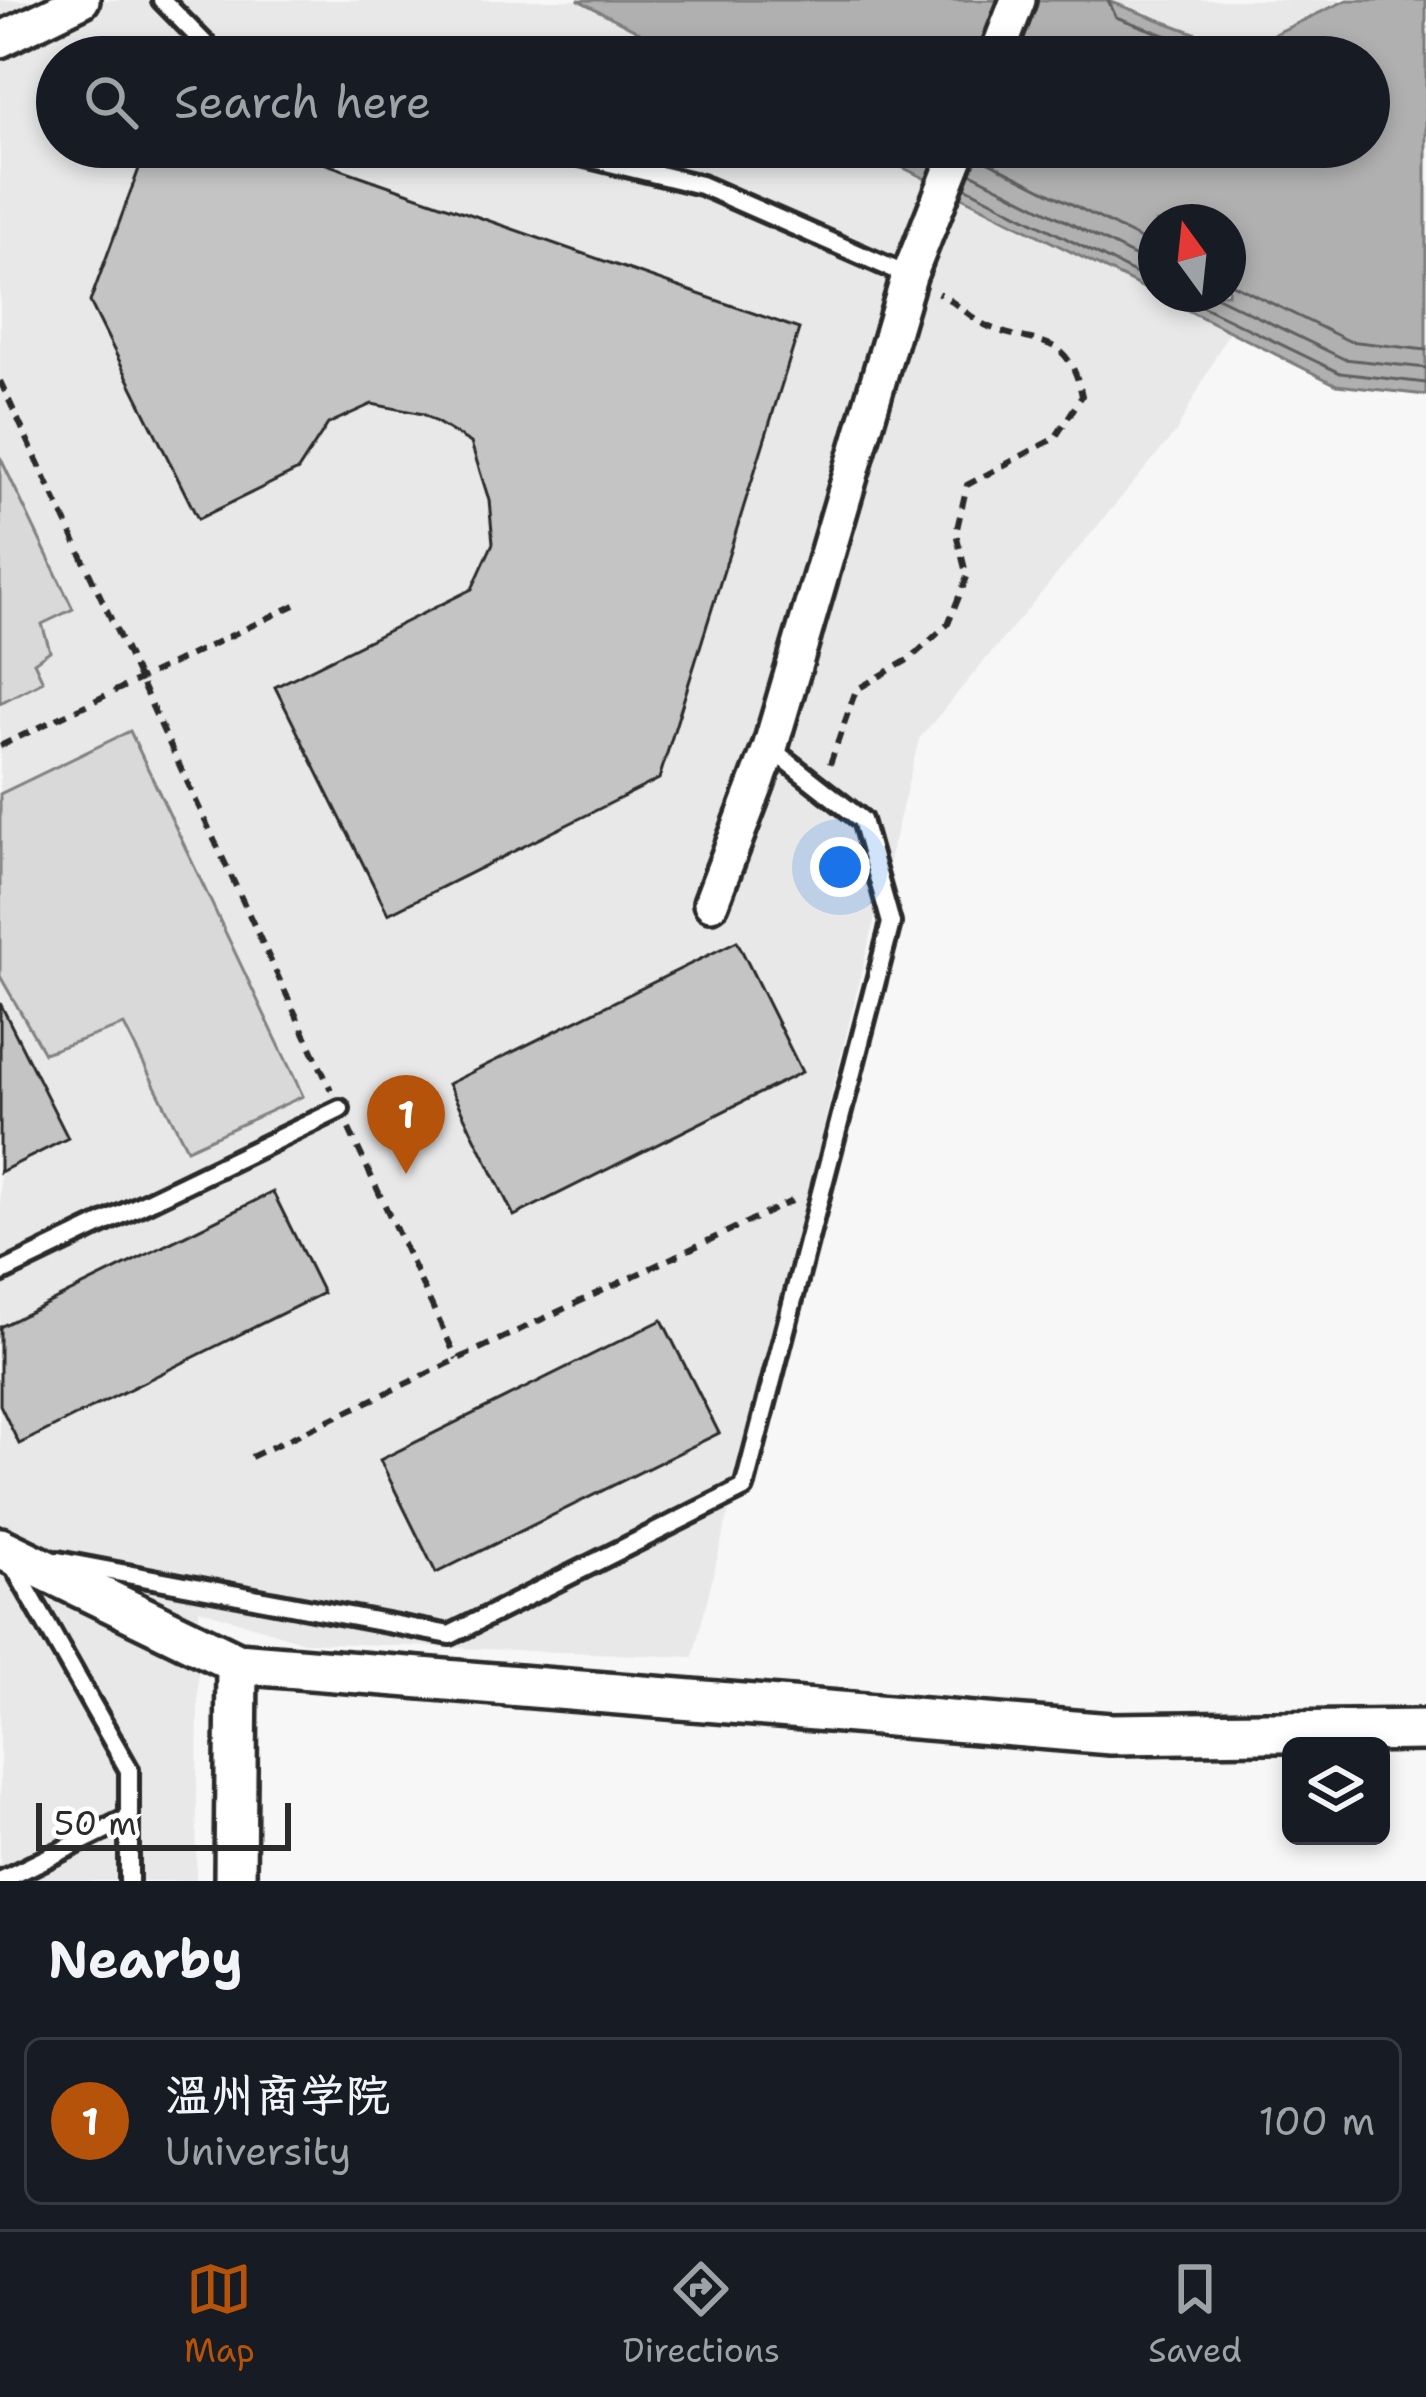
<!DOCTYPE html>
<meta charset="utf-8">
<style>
body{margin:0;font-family:"Shantell Sans","LXGW WenKai TC",sans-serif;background:#20242c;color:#f1f3f6}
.controls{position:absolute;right:36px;bottom:36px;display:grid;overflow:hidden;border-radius:18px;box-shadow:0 6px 18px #0003}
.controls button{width:108px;height:108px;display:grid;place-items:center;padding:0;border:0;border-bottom:3px solid #363941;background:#171b24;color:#f1f3f6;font:60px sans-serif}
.compass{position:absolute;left:1138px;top:204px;width:108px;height:108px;border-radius:50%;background:#171b24;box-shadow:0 6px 18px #0003;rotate:345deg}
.scale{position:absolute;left:36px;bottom:30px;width:255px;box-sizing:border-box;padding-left:12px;border:6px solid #2b2b2b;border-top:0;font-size:33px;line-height:42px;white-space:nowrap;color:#2b2b2b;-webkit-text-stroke:9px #fff;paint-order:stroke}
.you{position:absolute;left:840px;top:867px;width:42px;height:42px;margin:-30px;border:9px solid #fff;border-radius:50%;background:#1a73e8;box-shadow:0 0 0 18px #1a73e833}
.badge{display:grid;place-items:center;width:78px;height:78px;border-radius:50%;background:#b45309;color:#fff;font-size:39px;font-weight:700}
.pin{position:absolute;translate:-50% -99px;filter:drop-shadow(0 3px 6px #0008)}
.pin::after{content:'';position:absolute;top:63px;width:42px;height:36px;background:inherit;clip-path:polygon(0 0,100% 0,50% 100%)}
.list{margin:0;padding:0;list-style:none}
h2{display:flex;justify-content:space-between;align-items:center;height:156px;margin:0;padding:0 48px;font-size:51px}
h2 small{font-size:39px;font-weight:400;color:#9ea1a6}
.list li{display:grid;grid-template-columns:78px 1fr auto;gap:36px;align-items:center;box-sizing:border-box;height:168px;margin:0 24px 24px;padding:0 24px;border:3px solid #363941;border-radius:18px}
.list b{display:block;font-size:45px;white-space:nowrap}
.list p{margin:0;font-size:39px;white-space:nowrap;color:#9ea1a6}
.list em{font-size:39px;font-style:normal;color:#9ea1a6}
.icon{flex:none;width:66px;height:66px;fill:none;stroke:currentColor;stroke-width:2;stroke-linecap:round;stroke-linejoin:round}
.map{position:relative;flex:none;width:1426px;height:1881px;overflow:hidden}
.search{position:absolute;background:#171b24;box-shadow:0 6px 18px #0003;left:36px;right:36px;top:36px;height:132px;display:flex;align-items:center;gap:30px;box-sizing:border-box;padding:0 42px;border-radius:66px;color:#9ea1a6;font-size:45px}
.sheet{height:348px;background:#171b24}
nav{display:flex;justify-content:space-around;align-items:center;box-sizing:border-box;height:168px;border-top:3px solid #363941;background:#171b24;font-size:33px;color:#9ea1a6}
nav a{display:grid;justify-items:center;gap:6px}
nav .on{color:#b45309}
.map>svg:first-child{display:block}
.built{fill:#e8e8e8;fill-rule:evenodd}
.green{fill:#d9d9d9;stroke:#828282;stroke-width:3}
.water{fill:#b0b0b0;stroke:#7b7b7b;stroke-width:3;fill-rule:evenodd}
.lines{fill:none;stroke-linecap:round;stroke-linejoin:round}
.shore{stroke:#606060;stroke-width:3}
.building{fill:#c4c4c4;stroke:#2b2b2b;stroke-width:3}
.service-casing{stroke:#2b2b2b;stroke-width:26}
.minor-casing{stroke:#2b2b2b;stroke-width:42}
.tertiary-casing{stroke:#2b2b2b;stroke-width:48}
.path{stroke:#2b2b2b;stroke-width:6;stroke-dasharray:12 9;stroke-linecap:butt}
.service{stroke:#fff;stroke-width:16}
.minor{stroke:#fff;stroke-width:33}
.tertiary{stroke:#fff;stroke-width:39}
</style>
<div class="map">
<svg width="1426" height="1881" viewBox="0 0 1426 1881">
<rect width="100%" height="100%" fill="#f7f7f7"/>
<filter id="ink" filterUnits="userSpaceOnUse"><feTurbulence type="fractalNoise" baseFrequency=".00833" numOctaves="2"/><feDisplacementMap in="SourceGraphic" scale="24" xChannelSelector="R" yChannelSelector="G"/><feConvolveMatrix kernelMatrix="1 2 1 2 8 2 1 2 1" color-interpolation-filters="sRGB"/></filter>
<g filter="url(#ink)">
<!-- built -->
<path class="built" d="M0,0h1400l-31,57h-1312v90h1269l-150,285 -257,307 -226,918 -389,-15 -105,-33 -3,272h-196zM1156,222h72v72h-72z"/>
<!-- green -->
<path class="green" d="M0,457l73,152 -31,15 8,27 -16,11 9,19 -43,22z
M130,731l173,365 -116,53 -63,-124 -80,28 -44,-77v-182z"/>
<!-- water -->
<path class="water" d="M578,0h528l134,50 107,-50h79v395l-89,-10 -475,-238h507v-90h-681zM1156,222h72v72h-72z"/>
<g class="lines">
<!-- shore -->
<path class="shore" d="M1108,0l8,17 108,40
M977,156l179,91
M971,173l185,94
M965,187l191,97
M1228,282l121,59 77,9
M1177,294l163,79 86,10
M1211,294l133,65 82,9"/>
</g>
<!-- building -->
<path class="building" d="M147,147h131l521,182 -140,450 -271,135 -113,-227 197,-98 21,-46 -4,-43 -18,-57 -48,-29 -51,-10 -44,20 -30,46 -100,49 -108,-217z
M737,941l65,131 -288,144 -66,-132z
M0,1003l68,135 -68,34z
M273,1192l50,101 -304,151 -19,-39v-78z
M662,1320l57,113 -283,140 -56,-113z"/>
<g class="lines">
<defs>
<path id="service" d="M162,0l56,57
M544,147l157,38 208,91
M0,1273l340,-164
M58,1561l392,74 294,-147 147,-565 -29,-103 -92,-72
M13,1565l116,205v111
M0,1881l129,-63"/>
<path id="minor" d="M0,40l82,-40
M996,57l22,-57
M711,903l59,-155 139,-472 51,-129"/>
<path id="tertiary" d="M0,1548l237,115 874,71 315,-4
M235,1881l2,-218"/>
</defs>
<!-- service casing -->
<use href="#service" class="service-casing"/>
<!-- minor casing -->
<use href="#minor" class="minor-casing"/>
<!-- tertiary casing -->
<use href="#tertiary" class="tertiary-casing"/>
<!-- path -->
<path class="path" d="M0,381l331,709
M0,746l295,-141
M830,764l26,-74 55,-32 37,-34 19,-47 -11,-44 11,-48 88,-47 27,-42c-15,-70 -48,-47 -97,-71 -16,-9 -30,-23 -47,-32
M349,1129l108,230
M251,1457l541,-256"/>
<!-- service -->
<use href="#service" class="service"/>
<!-- minor -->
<use href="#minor" class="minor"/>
<!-- tertiary -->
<use href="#tertiary" class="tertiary"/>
</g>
</g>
</svg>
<div class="controls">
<button><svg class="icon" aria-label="layers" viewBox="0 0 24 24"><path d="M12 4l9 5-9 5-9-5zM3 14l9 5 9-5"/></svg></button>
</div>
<svg class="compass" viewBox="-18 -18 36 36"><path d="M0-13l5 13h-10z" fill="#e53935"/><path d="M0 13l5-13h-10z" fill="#9ea1a6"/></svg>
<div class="scale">50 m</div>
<div class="you"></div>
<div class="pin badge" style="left:406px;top:1174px">1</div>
<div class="search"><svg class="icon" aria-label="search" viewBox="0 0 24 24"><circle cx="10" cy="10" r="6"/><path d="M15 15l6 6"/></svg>Search here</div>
</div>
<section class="sheet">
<h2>Nearby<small></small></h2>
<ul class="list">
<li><span class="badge">1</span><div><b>温州商学院</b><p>University</p></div><em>100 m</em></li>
</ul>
</section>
<nav>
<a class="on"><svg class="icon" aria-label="map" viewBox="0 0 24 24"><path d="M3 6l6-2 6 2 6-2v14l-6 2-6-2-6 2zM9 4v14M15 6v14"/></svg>Map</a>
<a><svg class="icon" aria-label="directions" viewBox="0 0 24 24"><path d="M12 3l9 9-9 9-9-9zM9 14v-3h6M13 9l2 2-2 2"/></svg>Directions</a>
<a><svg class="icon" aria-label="saved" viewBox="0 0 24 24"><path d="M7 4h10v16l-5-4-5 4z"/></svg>Saved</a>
</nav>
